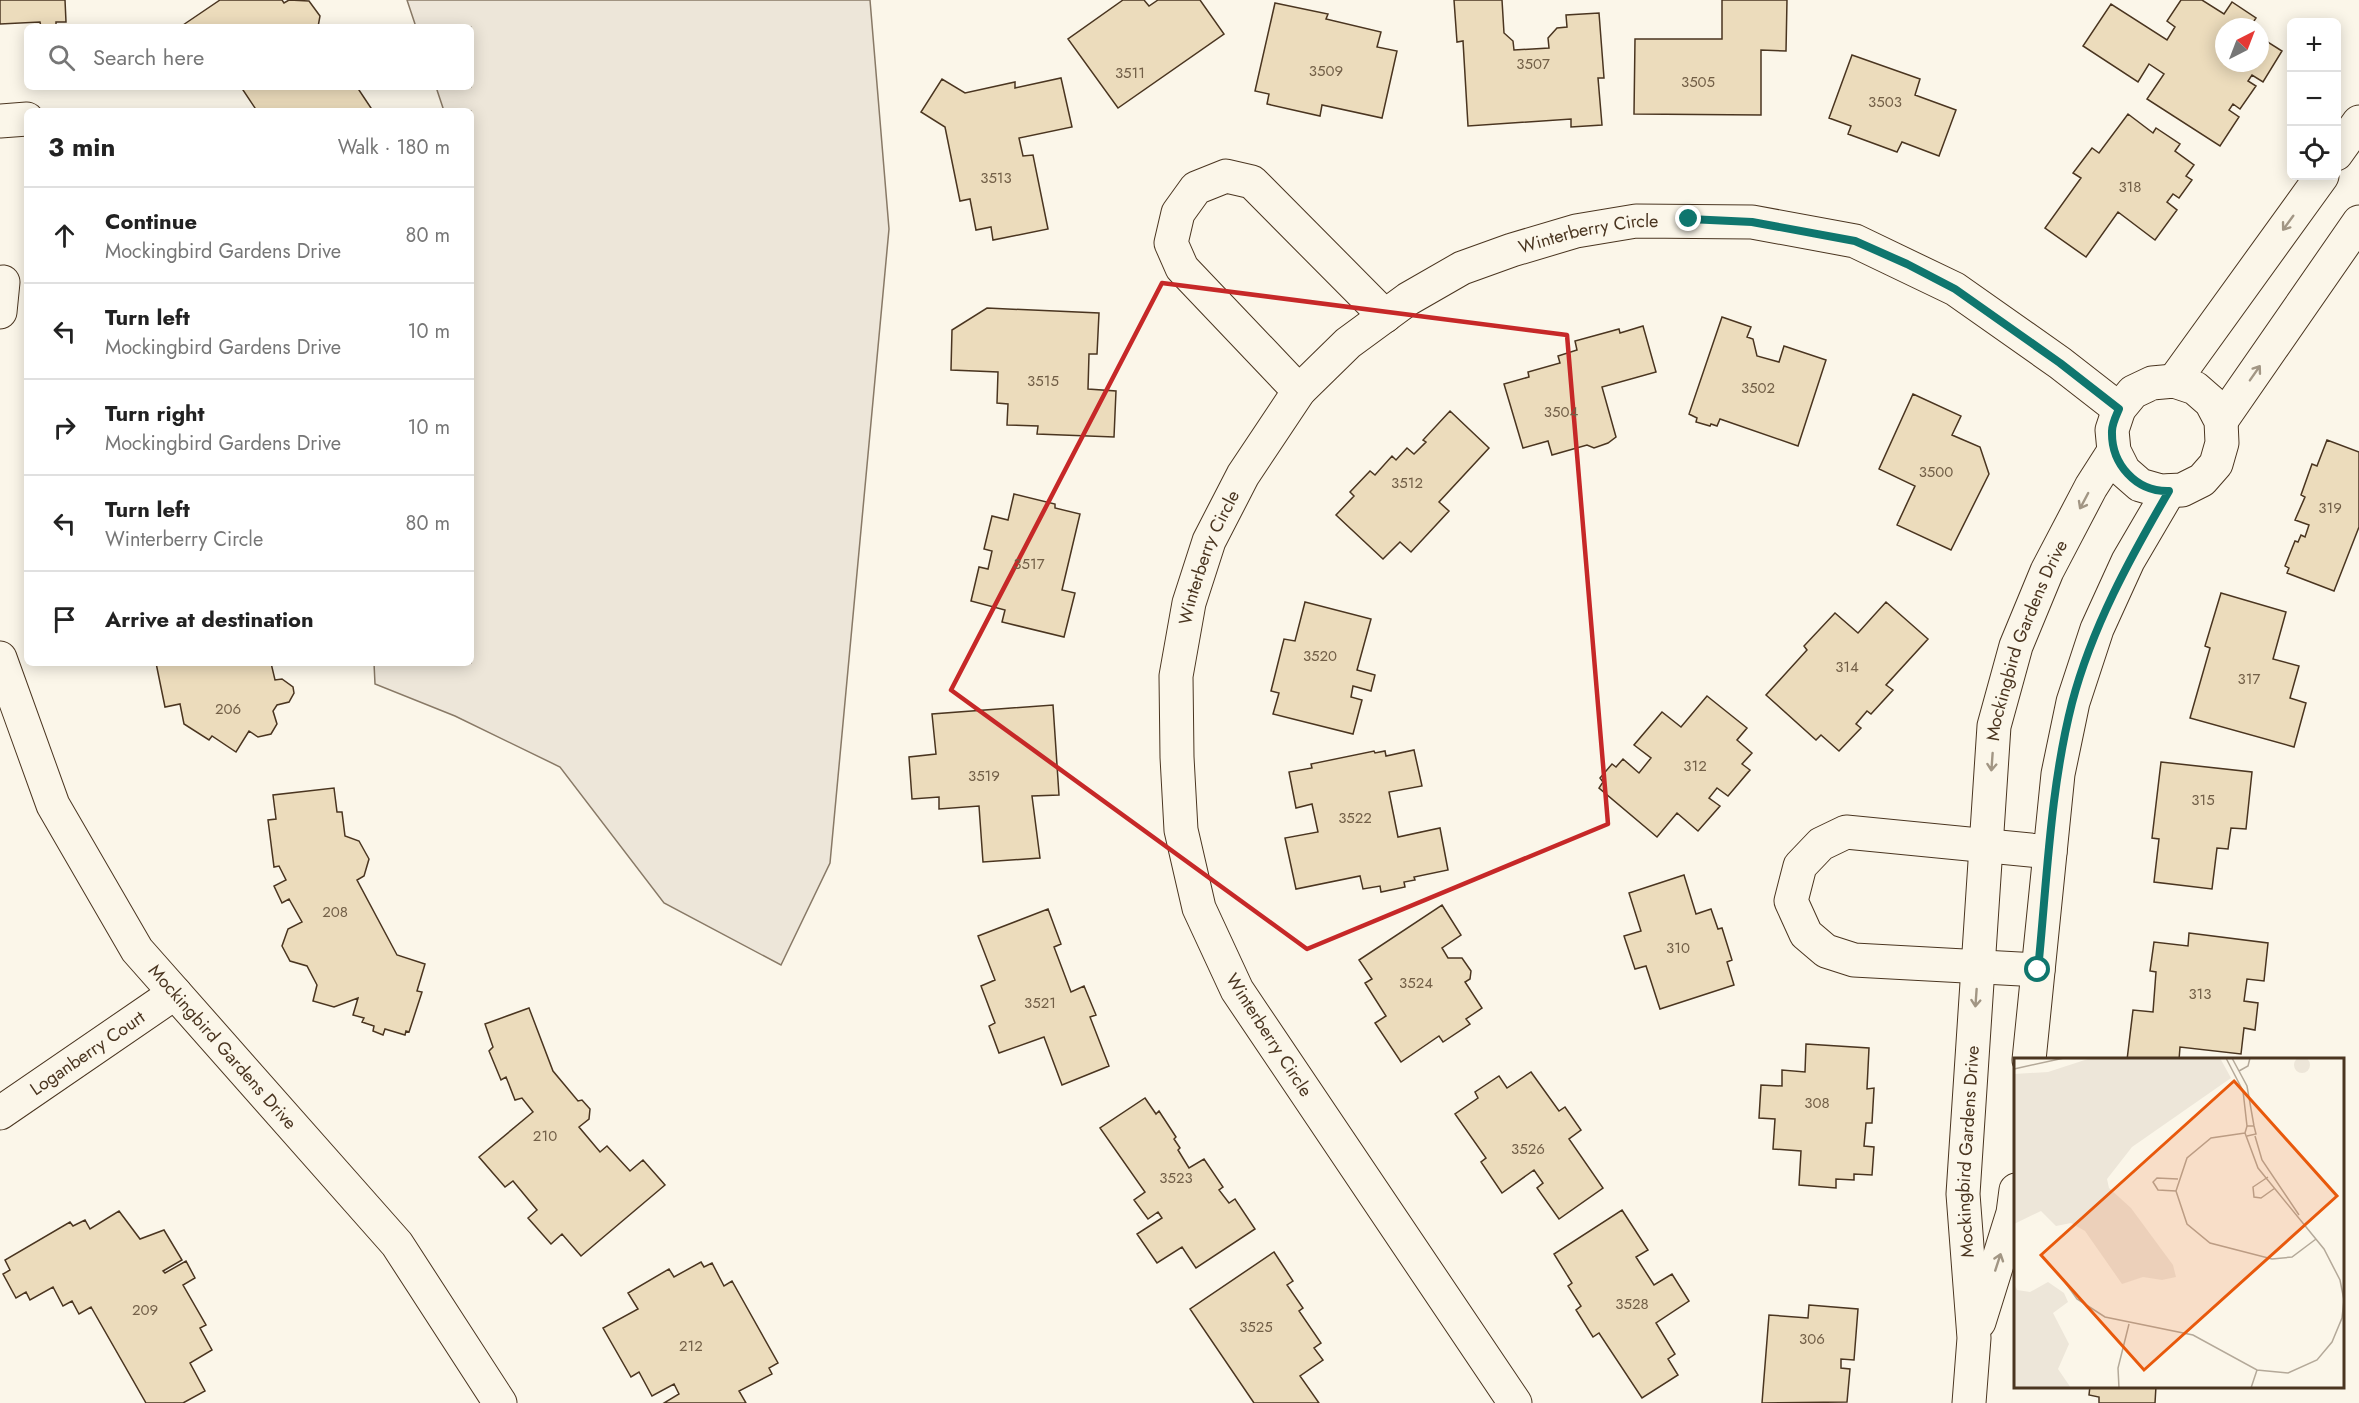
<!DOCTYPE html>
<meta charset="utf-8">
<style>
body{margin:0;font-family:Jost,sans-serif;background:#f6f6f6;color:#222}
.controls{position:absolute;right:18px;top:18px;display:grid;overflow:hidden;border-radius:9px;box-shadow:0 3px 15px #0003}
.controls button{width:54px;height:54px;display:grid;place-items:center;padding:0;border:0;border-bottom:2px solid #e0e0e0;background:#fff;color:#222;font:30px sans-serif}
.compass{position:absolute;left:2215px;top:18px;width:54px;height:54px;border-radius:50%;background:#fff;box-shadow:0 3px 15px #0003;rotate:42deg}
.stop{position:absolute;width:18px;height:18px;margin:-14px;border:4px solid #0f766e;border-radius:50%;background:#fff}
.stop.end{background:#0f766e;border-color:#fff;box-shadow:0 2px 6px #0008}
.list{margin:0;padding:0;list-style:none}
h2{display:flex;justify-content:space-between;align-items:center;height:78px;margin:0;padding:0 24px;font-size:26px}
h2 small{font-size:20px;font-weight:400;color:#767676}
.list li{display:grid;grid-template-columns:39px 1fr auto;gap:18px;align-items:center;box-sizing:border-box;height:96px;padding:0 24px;border-top:2px solid #e0e0e0}
.list b{display:block;font-size:22px;white-space:nowrap}
.list p{margin:0;font-size:20px;white-space:nowrap;color:#767676}
.list em{font-size:20px;font-style:normal;color:#767676}
.icon{flex:none;width:33px;height:33px;fill:none;stroke:currentColor;stroke-width:2;stroke-linecap:round;stroke-linejoin:round}
.map{position:relative;flex:none;width:2359px;height:1403px;overflow:hidden}
.search{position:absolute;background:#fff;box-shadow:0 3px 15px #0003;left:24px;top:24px;width:450px;height:66px;display:flex;align-items:center;gap:15px;box-sizing:border-box;padding:0 21px;border-radius:9px;color:#767676;font-size:22px}
.panel{position:absolute;background:#fff;box-shadow:0 3px 15px #0003;left:24px;top:108px;width:450px;height:558px;border-radius:9px}
.map>svg:first-child{display:block}
.green{fill:#ede6d9;stroke:#887966;stroke-width:1.5}
.building{fill:#ecdcbc;stroke:#4a3520;stroke-width:1.5}
.lines{fill:none;stroke-linecap:round;stroke-linejoin:round}
.street-casing{stroke:#4a3520;stroke-width:35}
.street{stroke:#fbf6e9;stroke-width:33}
.oneway{stroke:#a29684}
.route{stroke:#0f766e;stroke-width:8}
.marked{fill:none;stroke:#c62828;stroke-width:4.5;stroke-linejoin:round}
.labels{text-anchor:middle;dominant-baseline:central;stroke-width:4.5;stroke-linejoin:round;paint-order:stroke}
.number-label{font-size:15px;fill:#725f47}
.street-label{font-size:18px;fill:#4a3520;stroke:#fbf6e9}
.inset-road{fill:none;stroke:#b4a999;stroke-width:1.5}
.view{fill:#e8590c;fill-opacity:0.15;stroke:#e8590c;stroke-width:3}
.inset-edge{fill:none;stroke:#4a3520;stroke-width:3}
</style>
<div class="map">
<svg width="2359" height="1403" viewBox="0 0 2359 1403">
<rect width="100%" height="100%" fill="#fbf6e9"/>
<!-- green -->
<path class="green" d="M407,0h463l19,229 -59,634 -49,102 -117,-62 -104,-136 -105,-51 -80,-32 -1,-21h97v-552h-27l-8,-24h35v-60h-55z"/>
<!-- building -->
<path class="building" d="M0,0h65l1,22h-10v4l-15,1 -1,-5 -40,2z
M220,0h62l2,3 5,-3 20,1 11,15 -2,11h-133l-2,-2z
M1123,0h21l5,6 9,-6h42l24,34 -106,74 -50,-69z
M1454,0h48l2,33 9,8 1,9 35,-2 -1,-10 9,-10 10,-1 -1,-12 33,-2 5,65h-6l4,47 -31,2v-8l-103,7 -5,-85 -6,1z
M1722,0h65l-1,51 -25,-1v65l-127,-1 1,-75h87z
M2181,0h21l22,14 8,-12 24,16 -6,9h-26v36h36v-26l22,14 -19,31 -11,-7 -4,6 8,5 -16,23 -7,-5 -4,6 10,7 -19,29 -73,-47 17,-25 -15,-10 -11,18 -55,-36 28,-42 56,36 8,-13 -8,-6z
M1275,3l53,11 -2,5 55,13 -4,15 20,4 -15,67 -60,-13 -2,11 -53,-12 2,-10 -14,-3z
M1852,55l68,24 -5,16 41,15 -17,46 -37,-14 -5,10 -49,-18 3,-8 -22,-8z
M1061,78l11,49 -53,11 4,18 10,-1 15,74 -55,11 -2,-13 -15,3 -6,-31 -10,2 -15,-74 -24,-15 21,-33 23,14 50,-11v6z
M241,87h116l16,24h-116z
M2128,114l25,19 3,-5 24,16 -5,7 19,14 -8,11 6,4 -13,18 -6,-4 -6,8 10,8 -22,30 -37,-28 -32,45 -41,-29 36,-50 -8,-5 19,-25 7,5z
M987,308l112,5 -2,41h-8l-1,35 28,2 -2,46 -77,-3 1,-8 -31,-1 1,-21 -11,-1 1,-31 -47,-2 1,-40z
M1722,317l29,10 -4,10 6,2 4,17 22,6 5,-16 42,14 -28,86 -78,-27 -3,7 -6,-2 -1,2 -14,-4 1,-4 -8,-4z
M1643,326l13,46 -54,15 14,50 -8,6 -14,5 -7,-3 -35,10 -4,-14 -25,7 -19,-64 25,-7 -1,-5 32,-9 -2,-7 19,-6 -2,-9 44,-12 1,4z
M1913,394l48,22 -9,19 28,12 9,27 -38,76 -54,-25 18,-39 -36,-17z
M1450,411l39,37 -50,54 10,9 -38,41 -11,-10 -17,17 -47,-44 18,-19 -4,-4 20,-21 5,4 17,-19 4,4 11,-12 7,6 12,-12 -3,-2z
M2327,440l32,12v75l-25,64 -47,-18 2,-5 -4,-2 10,-25 3,1 3,-7 4,2 4,-12 -14,-5 10,-23 -4,-2 11,-31 5,2z
M1014,494l41,10v4l25,6 -18,76 13,3 -11,44 -62,-15 3,-12 -34,-9 8,-34 9,2 4,-18 -8,-2 8,-33 16,4z
M2221,593l65,19 -13,47 26,7 -9,32 16,5 -12,44 -104,-29 20,-70 -5,-2z
M1305,602l66,17 -14,51 18,5 -4,16 -18,-5 -2,11 11,3 -9,34 -80,-20 6,-21 -8,-2 13,-52 11,2z
M1886,602l42,37 -42,46 7,5 -22,24 -4,-3 -11,13 5,4 -22,23 -18,-16 -5,5 -50,-45 41,-45 -3,-4 31,-33 23,20z
M156,663h115l4,17 7,-1 11,8 1,6 -5,9 -12,3 -4,6 4,13 -6,10 -13,3 -9,-6 -13,21 -24,-16 -3,4 -25,-16 -4,-20 -15,3z
M1707,696l40,32 -10,12 15,13 -10,11 8,6 -22,26 -11,-8 -8,10 11,8 -22,25 -21,-18 -20,24 -58,-49 4,-6 -3,-4 12,-14 4,3 7,-8 16,14 12,-15 -17,-13 28,-33 19,15z
M1053,705l6,90 -27,1 8,62 -57,4 -4,-56 -40,3v-12l-27,2 -3,-42 27,-3 -4,-40z
M1414,750l8,36 -33,6 9,45 42,-9 8,42 -34,7 1,3 -11,2 1,5 -24,5 -1,-6 -17,3 -3,-13 -64,13 -11,-51 33,-6 -6,-28 -16,4 -7,-36 23,-4 -1,-4 63,-13 1,2 10,-2 1,5z
M2161,762l91,10 -6,57 -15,-1 -3,21 -11,-1 -5,41 -58,-7 5,-43 -7,-1z
M334,788l3,24h5l3,24 14,5 10,18 -5,17 -7,4 40,75 28,9 -8,27 5,1 -13,40 -3,-1 -1,4 -20,-6 -2,6 -10,-4 1,-5 -12,-4 2,-4 -11,-3 5,-17 -24,9 -21,-6 4,-16 -10,-19 -17,-5 -8,-15 6,-17 14,-7 -13,-23 -7,4 -8,-17 12,-6 -7,-14 -5,1 -6,-47 8,-1 -3,-24z
M1684,875l12,39 15,-5 7,20 4,-1 10,32 -5,2 7,23 -74,24 -14,-43 -11,3 -11,-33 17,-5 -12,-38z
M1442,905l19,30 -19,13 6,10h14l9,13 -1,8 -5,3 17,26 -16,11 4,5 -27,18 -4,-6 -38,26 -26,-39 11,-7 -21,-33 7,-4 -13,-19z
M1048,909l13,35 -7,3 17,45 13,-6 12,29 -6,2 19,49 -47,19 -18,-48 -45,16 -10,-27 6,-3 -14,-37 14,-6 -17,-44z
M2189,933l79,10 -4,38 -17,-2 -3,22 14,2 -3,27 -11,-2 -3,26 -61,-7 -1,13h-52l6,-50 20,2 3,-40 -6,-1 4,-29 34,4z
M529,1008l24,63 25,30 4,-1 8,9 -1,10 -10,8 21,25 7,-6 23,25 13,-11 22,25 -84,71 -19,-22 -11,10 -23,-26 9,-8 -24,-29 -8,6 -26,-30 54,-45 -11,-14 -7,2 -9,-23 -5,3 -12,-29 4,-4 -8,-23z
M1806,1044l63,4 -2,41 7,-1 -2,35h-6l-2,23 10,1 -2,28 -18,-1v6l-18,-1v9l-37,-3 2,-34 -28,-2 2,-30 -16,-1 2,-33 21,1v-16l23,2z
M1531,1072l28,39 6,-4 16,23 -12,9 34,49 -44,31 -22,-31 6,-5 -9,-13 -32,23 -21,-31 5,-4 -31,-44 23,-16 -3,-6 24,-16 8,12z
M1145,1098l11,16 3,-3 17,26 -2,2 6,9 -2,2 11,18 15,-9 19,28 -4,3 10,13 6,-4 20,30 -59,39 -14,-21 -25,16 -20,-29 25,-16 -4,-6 -10,7 -14,-19 11,-8 -45,-64z
M1622,1210l26,40 -12,7 18,28 18,-11 17,27 -33,22 19,31 -7,5 10,16 -36,23 -43,-65 -6,4 -17,-27 5,-4 -13,-20 4,-3 -18,-29z
M119,1211l21,28 24,-9 18,30 -19,11 2,2 21,-12 9,17 -12,7 23,40 -6,3 12,22 -22,13 15,28 -22,12h-37l-55,-96 -12,7 -7,-13 -9,5 -10,-19 -23,13 -4,-8 -10,6 -13,-24 7,-4 -5,-10 65,-38 3,4 12,-6 5,9z
M1274,1252l19,29 -6,4 16,23 -4,3 22,32 -7,5 9,12 -23,16 19,27h-65l-64,-94z
M701,1262l3,5 8,-4 12,23 8,-5 46,82 -9,5 3,6 -33,17 7,12h-82l15,-9 -5,-10 -22,12 -13,-24 -8,5 -28,-49 35,-19 -10,-16 41,-24 5,8z
M1809,1305l49,4 -4,51 -13,-1v9l9,1 -3,33 -85,1 7,-88 39,3z
M2090,1386h66l-1,17h-56v-6l-10,-2z"/>
<g class="lines">
<defs>
<g id="street">
<path d="M0,121l27,-2"/>
<path d="M2336,154l23,-32"/>
<path d="M0,312l3,-30"/>
<path d="M2174,381l148,-205"/>
<path d="M1299,391l-117,-123 -11,-25 7,-30 18,-25 30,-12 26,6 133,134"/>
<path d="M2221,421l138,-199"/>
<path id="s1" d="M0,658l53,147 84,145 260,294 103,159"/>
<path d="M2038,970l-184,-10 -28,-9 -20,-17 -15,-33 9,-35 21,-22 25,-12 204,20"/>
<path d="M2029,1060l29,-286 15,-72 24,-73 31,-68 41,-70"/>
<path id="s2" d="M0,1113l175,-120"/>
<path d="M1979,1322l34,-109 3,-23"/>
<path id="s3" d="M1515,1403l-278,-413 -38,-82 -18,-78 -4,-73 -1,-81 13,-73 20,-62 34,-66 56,-84 49,-48 60,-44 54,-31 50,-18 64,-19 60,-10 116,1 103,19 100,48 105,74 59,46"/>
<path id="s4" d="M1969,1403l5,-65 -11,-144 31,-468 22,-80 31,-75 44,-84 23,-36 -2,-21 7,-21 14,-17 19,-9 22,-2 21,7 16,14 10,19 1,22 -6,21 -14,16 -20,10 -21,1 -21,-6 -16,-14 -10,-20"/>
</g>
</defs>
<!-- street casing -->
<use href="#street" class="street-casing"/>
<!-- street -->
<use href="#street" class="street"/>
</g>
<!-- one-way arrows -->
<defs><path id="oneway-shaft" d="M-6 0H5M1.5-3L5.5 0L1.5 3" fill="none" stroke-width="1.6" stroke-linecap="round" stroke-linejoin="round" transform="scale(1.5)"/></defs>
<g class="oneway">
<use href="#oneway-shaft" transform="translate(2288 223) rotate(126)"/>
<use href="#oneway-shaft" transform="translate(2255 373) rotate(-55)"/>
<use href="#oneway-shaft" transform="translate(2084 501) rotate(118)"/>
<use href="#oneway-shaft" transform="translate(1992 762) rotate(94)"/>
<use href="#oneway-shaft" transform="translate(1976 998) rotate(94)"/>
<use href="#oneway-shaft" transform="translate(1998 1262) rotate(-72)"/>
</g>
<g class="lines">
<!-- route -->
<path class="route" d="M1689,219l63,3 103,19 52,23 48,25 105,74 59,46c-3,7 -7,15 -7,22 -1,33 24,61 57,60 -39,67 -77,136 -97,212 -22,86 -25,178 -34,267"/>
</g>
<!-- marked area -->
<path class="marked" d="M1162,283l405,52 41,489 -301,125 -356,-259z"/>
<g class="labels">
<!-- number labels -->
<g class="number-label">
<text x="1533" y="64">3507</text>
<text x="1326" y="71">3509</text>
<text x="1130" y="73">3511</text>
<text x="1698" y="82">3505</text>
<text x="1885" y="102">3503</text>
<text x="996" y="178">3513</text>
<text x="2130" y="187">318</text>
<text x="1043" y="381">3515</text>
<text x="1758" y="388">3502</text>
<text x="1561" y="412">3504</text>
<text x="1936" y="472">3500</text>
<text x="1407" y="483">3512</text>
<text x="2330" y="508">319</text>
<text x="1029" y="564">3517</text>
<text x="1320" y="656">3520</text>
<text x="1847" y="667">314</text>
<text x="2249" y="679">317</text>
<text x="228" y="709">206</text>
<text x="1695" y="766">312</text>
<text x="984" y="776">3519</text>
<text x="2203" y="800">315</text>
<text x="1355" y="818">3522</text>
<text x="335" y="912">208</text>
<text x="1678" y="948">310</text>
<text x="1416" y="983">3524</text>
<text x="2200" y="994">313</text>
<text x="1040" y="1003">3521</text>
<text x="1817" y="1103">308</text>
<text x="545" y="1136">210</text>
<text x="1528" y="1149">3526</text>
<text x="1176" y="1178">3523</text>
<text x="1632" y="1304">3528</text>
<text x="145" y="1310">209</text>
<text x="1256" y="1327">3525</text>
<text x="1812" y="1339">306</text>
<text x="691" y="1346">212</text>
</g>
<!-- street labels -->
<g class="street-label">
<text stroke="none"><textPath href="#s3" startOffset="1474">Winterberry Circle</textPath></text>
<text stroke="none"><textPath href="#s3" startOffset="946">Winterberry Circle</textPath></text>
<text stroke="none"><textPath href="#s4" startOffset="770">Mockingbird Gardens Drive</textPath></text>
<text transform="translate(1269 1035) rotate(57)">Winterberry Circle</text>
<text stroke="none"><textPath href="#s1" startOffset="453">Mockingbird Gardens Drive</textPath></text>
<text stroke="none"><textPath href="#s2" startOffset="106">Loganberry Court</textPath></text>
<text stroke="none"><textPath href="#s4" startOffset="252">Mockingbird Gardens Drive</textPath></text>
</g>
</g>
<!-- overview -->
<g transform="translate(2014 1058)">
<rect width="330" height="330" fill="#fbf6e9"/>
<path d="M280 7a8 8 0 1 1 16 0a8 8 0 1 1-16 0ZM77,0h129l11,20 -99,69 -25,32 2,9 22,20 42,57 3,12 -14,3 -19,-3 -21,7 -37,-53 -14,-8 -15,3 -15,-15 -27,13v-150l34,-2zM34,224l16,11 4,9 -15,11 16,31 -11,25 13,19h-57v-105l3,7 13,2z" fill="#ede6d9"/>
<path class="inset-road" d="M212,0l17,33 4,35M218,0l15,28 7,40M0,11l50,-11M225,13l9,-5 2,-8M231,75l-34,5 -24,20 -11,33 11,33 23,19 62,16 20,-2 24,-18M241,78l7,24 37,55M254,119l-15,10 1,10 7,1 14,-10M162,133l-18,-1 -5,-8 4,-4 21,1M48,220l15,21 28,18 88,18 64,35 31,3 29,-13 15,-18 10,-24 2,-18 -4,-20 -16,-31 -66,-81 -13,-35 2,-7h7l2,8 -9,2M105,330l-1,-20 11,-44M237,330l6,-18"/>
<path class="view" d="M220,23l103,115 -193,174 -103,-115z"/>
<rect width="330" height="330" class="inset-edge"/>
</g>
</svg>
<div class="controls">
<button>+</button>
<button>−</button>
<button><svg class="icon" aria-label="locate" viewBox="0 0 24 24"><circle cx="12" cy="12" r="6"/><path d="M12 2v4M12 18v4M2 12h4M18 12h4"/></svg></button>
</div>
<svg class="compass" viewBox="-18 -18 36 36"><path d="M0-13l5 13h-10z" fill="#e53935"/><path d="M0 13l5-13h-10z" fill="#767676"/></svg>
<div class="stop" style="left:2038px;top:970px"></div>
<div class="stop end" style="left:1689px;top:219px"></div>
<div class="search"><svg class="icon" aria-label="search" viewBox="0 0 24 24"><circle cx="10" cy="10" r="6"/><path d="M15 15l6 6"/></svg>Search here</div>
<section class="panel">
<h2>3 min<small>Walk · 180 m</small></h2>
<ul class="list">
<li><svg class="icon" aria-label="ahead" viewBox="0 0 24 24"><path d="M12 20V5M6 11l6-6 6 6"/></svg><div><b>Continue</b><p>Mockingbird Gardens Drive</p></div><em>80 m</em></li>
<li><svg class="icon" aria-label="left" viewBox="0 0 24 24"><path d="M17 20v-9H6M10 6l-5 5 5 5"/></svg><div><b>Turn left</b><p>Mockingbird Gardens Drive</p></div><em>10 m</em></li>
<li><svg class="icon" aria-label="right" viewBox="0 0 24 24"><path d="M7 20v-9h11M14 6l5 5-5 5"/></svg><div><b>Turn right</b><p>Mockingbird Gardens Drive</p></div><em>10 m</em></li>
<li><svg class="icon" aria-label="left" viewBox="0 0 24 24"><path d="M17 20v-9H6M10 6l-5 5 5 5"/></svg><div><b>Turn left</b><p>Winterberry Circle</p></div><em>80 m</em></li>
<li><svg class="icon" aria-label="arrive" viewBox="0 0 24 24"><path d="M6 21V4h12l-3 4 3 4H6"/></svg><div><b>Arrive at destination</b></div></li>
</ul>
</section>
</div>
